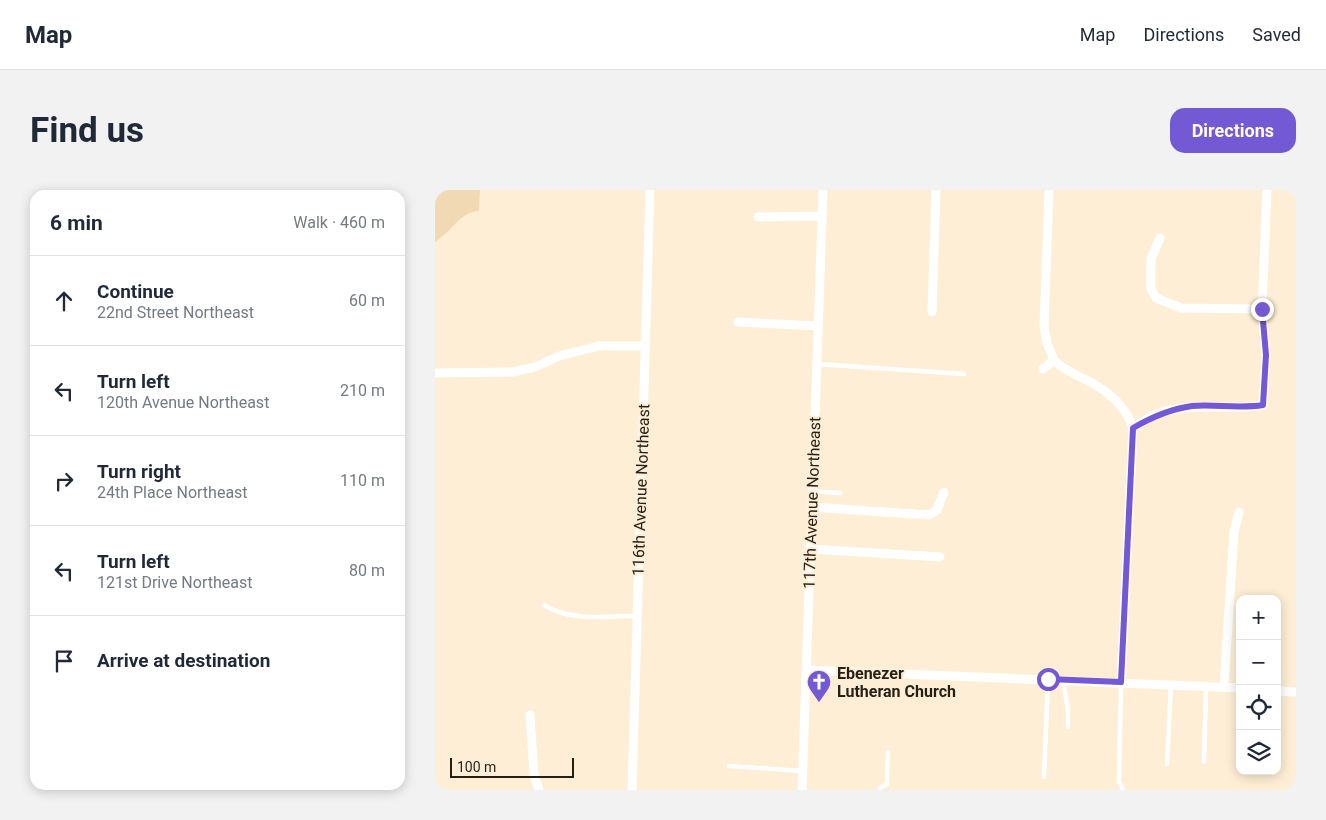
<!DOCTYPE html>
<meta charset="utf-8">
<style>
body{margin:0;font-family:Roboto,sans-serif;background:#f2f2f3;color:#1f2937}
.controls{position:absolute;right:15px;bottom:15px;display:grid;overflow:hidden;border-radius:10px;box-shadow:0 2px 12px #0003}
.controls button{width:45px;height:45px;display:grid;place-items:center;padding:0;border:0;border-bottom:1px solid #e0e1e3;background:#fff;color:#1f2937;font:25px sans-serif}
.scale{position:absolute;left:15px;bottom:12px;width:124px;box-sizing:border-box;padding-left:5px;border:2px solid #251f16;border-top:0;font-size:14px;line-height:18px;white-space:nowrap;color:#251f16;-webkit-text-stroke:4px #feeed5;paint-order:stroke}
.stop{position:absolute;width:15px;height:15px;margin:-11px;border:4px solid #7359d3;border-radius:50%;background:#fff}
.stop.end{background:#7359d3;border-color:#fff;box-shadow:0 1px 5px #0008}
.list{margin:0;padding:0;list-style:none}
h2{display:flex;justify-content:space-between;align-items:center;height:65px;margin:0;padding:0 20px;font-size:21px}
h2 small{font-size:16px;font-weight:400;color:#747a83}
.list li{display:grid;grid-template-columns:32px 1fr auto;gap:15px;align-items:center;box-sizing:border-box;height:90px;padding:0 20px;border-top:1px solid #e0e1e3}
.list b{display:block;font-size:19px;white-space:nowrap}
.list p{margin:0;font-size:16px;white-space:nowrap;color:#747a83}
.list em{font-size:16px;font-style:normal;color:#747a83}
.icon{flex:none;width:28px;height:28px;fill:none;stroke:currentColor;stroke-width:2;stroke-linecap:round;stroke-linejoin:round}
.map{position:relative;flex:none;width:861px;height:600px;overflow:hidden;border-radius:15px}
header{display:flex;align-items:center;gap:30px;box-sizing:border-box;height:70px;padding:0 25px;background:#fff;border-bottom:1px solid #e0e1e3}
header strong{font-size:24px}
nav{display:flex;gap:28px;margin-inline-start:auto;font-size:18px}
.intro{display:flex;align-items:center;justify-content:space-between;box-sizing:border-box;height:120px;padding:0 30px}
h1{margin:0;font-size:35px}
.button{padding:12px 22px;border-radius:15px;background:#7359d3;color:#fff;font-size:18px;font-weight:700}
main{display:flex;gap:30px;padding:0 30px}
aside{flex:1;background:#fff;border-radius:15px;box-shadow:0 2px 12px #0003}
.map>svg:first-child{display:block}
.green{fill:#f1d9b3}
.lines{fill:none;stroke-linecap:round;stroke-linejoin:round}
.lane{stroke:#fff;stroke-width:4.5}
.street{stroke:#fff;stroke-width:9}
.route{stroke:#7359d3;stroke-width:6}
.labels{text-anchor:middle;dominant-baseline:central;stroke-width:4;stroke-linejoin:round;paint-order:stroke}
.street-label{font-size:16px;fill:#251f16;stroke:#feeed5}
.poi-label{font-size:16px;font-weight:bold;fill:#251f16;stroke:#feeed5;text-anchor:start}
</style>
<header>
<strong>Map</strong>
<nav><a>Map</a><a>Directions</a><a>Saved</a></nav>
</header>
<div class="intro"><h1>Find us</h1><a class="button">Directions</a></div>
<main>
<aside>
<h2>6 min<small>Walk · 460 m</small></h2>
<ul class="list">
<li><svg class="icon" aria-label="ahead" viewBox="0 0 24 24"><path d="M12 20V5M6 11l6-6 6 6"/></svg><div><b>Continue</b><p>22nd Street Northeast</p></div><em>60 m</em></li>
<li><svg class="icon" aria-label="left" viewBox="0 0 24 24"><path d="M17 20v-9H6M10 6l-5 5 5 5"/></svg><div><b>Turn left</b><p>120th Avenue Northeast</p></div><em>210 m</em></li>
<li><svg class="icon" aria-label="right" viewBox="0 0 24 24"><path d="M7 20v-9h11M14 6l5 5-5 5"/></svg><div><b>Turn right</b><p>24th Place Northeast</p></div><em>110 m</em></li>
<li><svg class="icon" aria-label="left" viewBox="0 0 24 24"><path d="M17 20v-9H6M10 6l-5 5 5 5"/></svg><div><b>Turn left</b><p>121st Drive Northeast</p></div><em>80 m</em></li>
<li><svg class="icon" aria-label="arrive" viewBox="0 0 24 24"><path d="M6 21V4h12l-3 4 3 4H6"/></svg><div><b>Arrive at destination</b></div></li>
</ul>
</aside>
<div class="map">
<svg width="861" height="600" viewBox="0 0 861 600">
<rect width="100%" height="100%" fill="#feeed5"/>
<!-- green -->
<path class="green" d="M0,0h45l-1,21c-18,0 -28,21 -44,31z"/>
<g class="lines">
<!-- lane -->
<path class="lane" d="M382,174l147,10
M377,301l28,2
M109,415c26,17 63,11 93,11
M628,491l5,28v18
M686,494l-2,98 4,8
M769,572l2,-75
M732,574l4,-79
M294,576l73,5
M609,587l4,-97
M445,598l7,-4 1,-32"/>
<!-- street -->
<path class="street" d="M614,0l-5,136 3,17 7,17
M323,27l64,-1
M725,48l-9,21v30l5,9 25,10 81,1
M497,122l4,-122
M303,132l80,4
M608,179l11,-9c7,8 17,12 26,17 24,11 44,25 53,51 8,-5 16,-11 24,-14 34,-13 71,-3 106,-9l3,-50 -4,-46 5,-119
M0,183l78,-1 22,-5 24,-11 40,-10h45
M376,317l118,8 8,-5 7,-18
M375,359l130,8
M372,480l433,18
M686,492l12,-254
M789,496l10,-154 5,-20
M842,501l19,1
M95,525l4,60 5,15
M197,600l18,-600
M367,600l21,-600"/>
</g>
<g class="lines">
<!-- route -->
<path class="route" d="M613,489l73,3 12,-254c19,-11 37,-19 59,-22 23,-2 47,3 71,-1l3,-50 -4,-46"/>
</g>
<!-- icons -->
<defs>
<symbol id="church-pin" viewBox="-11 -11 22 30"><path d="M0 17L-7.5 6A9.5 9.5 0 1 1 7.5 6Z" fill="#7359d3" stroke="#feeed5"/><path d="M-1.2-6h2.4v3.5h3.3v2.4h-3.3V6h-2.4V-.1h-3.3v-2.4h3.3Z" fill="#fff"/></symbol>
</defs>
<g fill-rule="evenodd">
<use href="#church-pin" x="370" y="478" width="28" height="38"/>
</g>
<g class="labels">
<!-- street labels -->
<g class="street-label">
<text transform="translate(206 300) rotate(-88)">116th Avenue Northeast</text>
<text transform="translate(377 313) rotate(-88)">117th Avenue Northeast</text>
</g>
<!-- poi labels -->
<g class="poi-label">
<text x="402" y="483">Ebenezer<tspan x="402" dy="18">Lutheran Church</tspan></text>
</g>
</g>
</svg>
<div class="controls">
<button>+</button>
<button>−</button>
<button><svg class="icon" aria-label="locate" viewBox="0 0 24 24"><circle cx="12" cy="12" r="6"/><path d="M12 2v4M12 18v4M2 12h4M18 12h4"/></svg></button>
<button><svg class="icon" aria-label="layers" viewBox="0 0 24 24"><path d="M12 4l9 5-9 5-9-5zM3 14l9 5 9-5"/></svg></button>
</div>
<div class="scale">100 m</div>
<div class="stop" style="left:613px;top:489px"></div>
<div class="stop end" style="left:827px;top:119px"></div>
</div>
</main>
